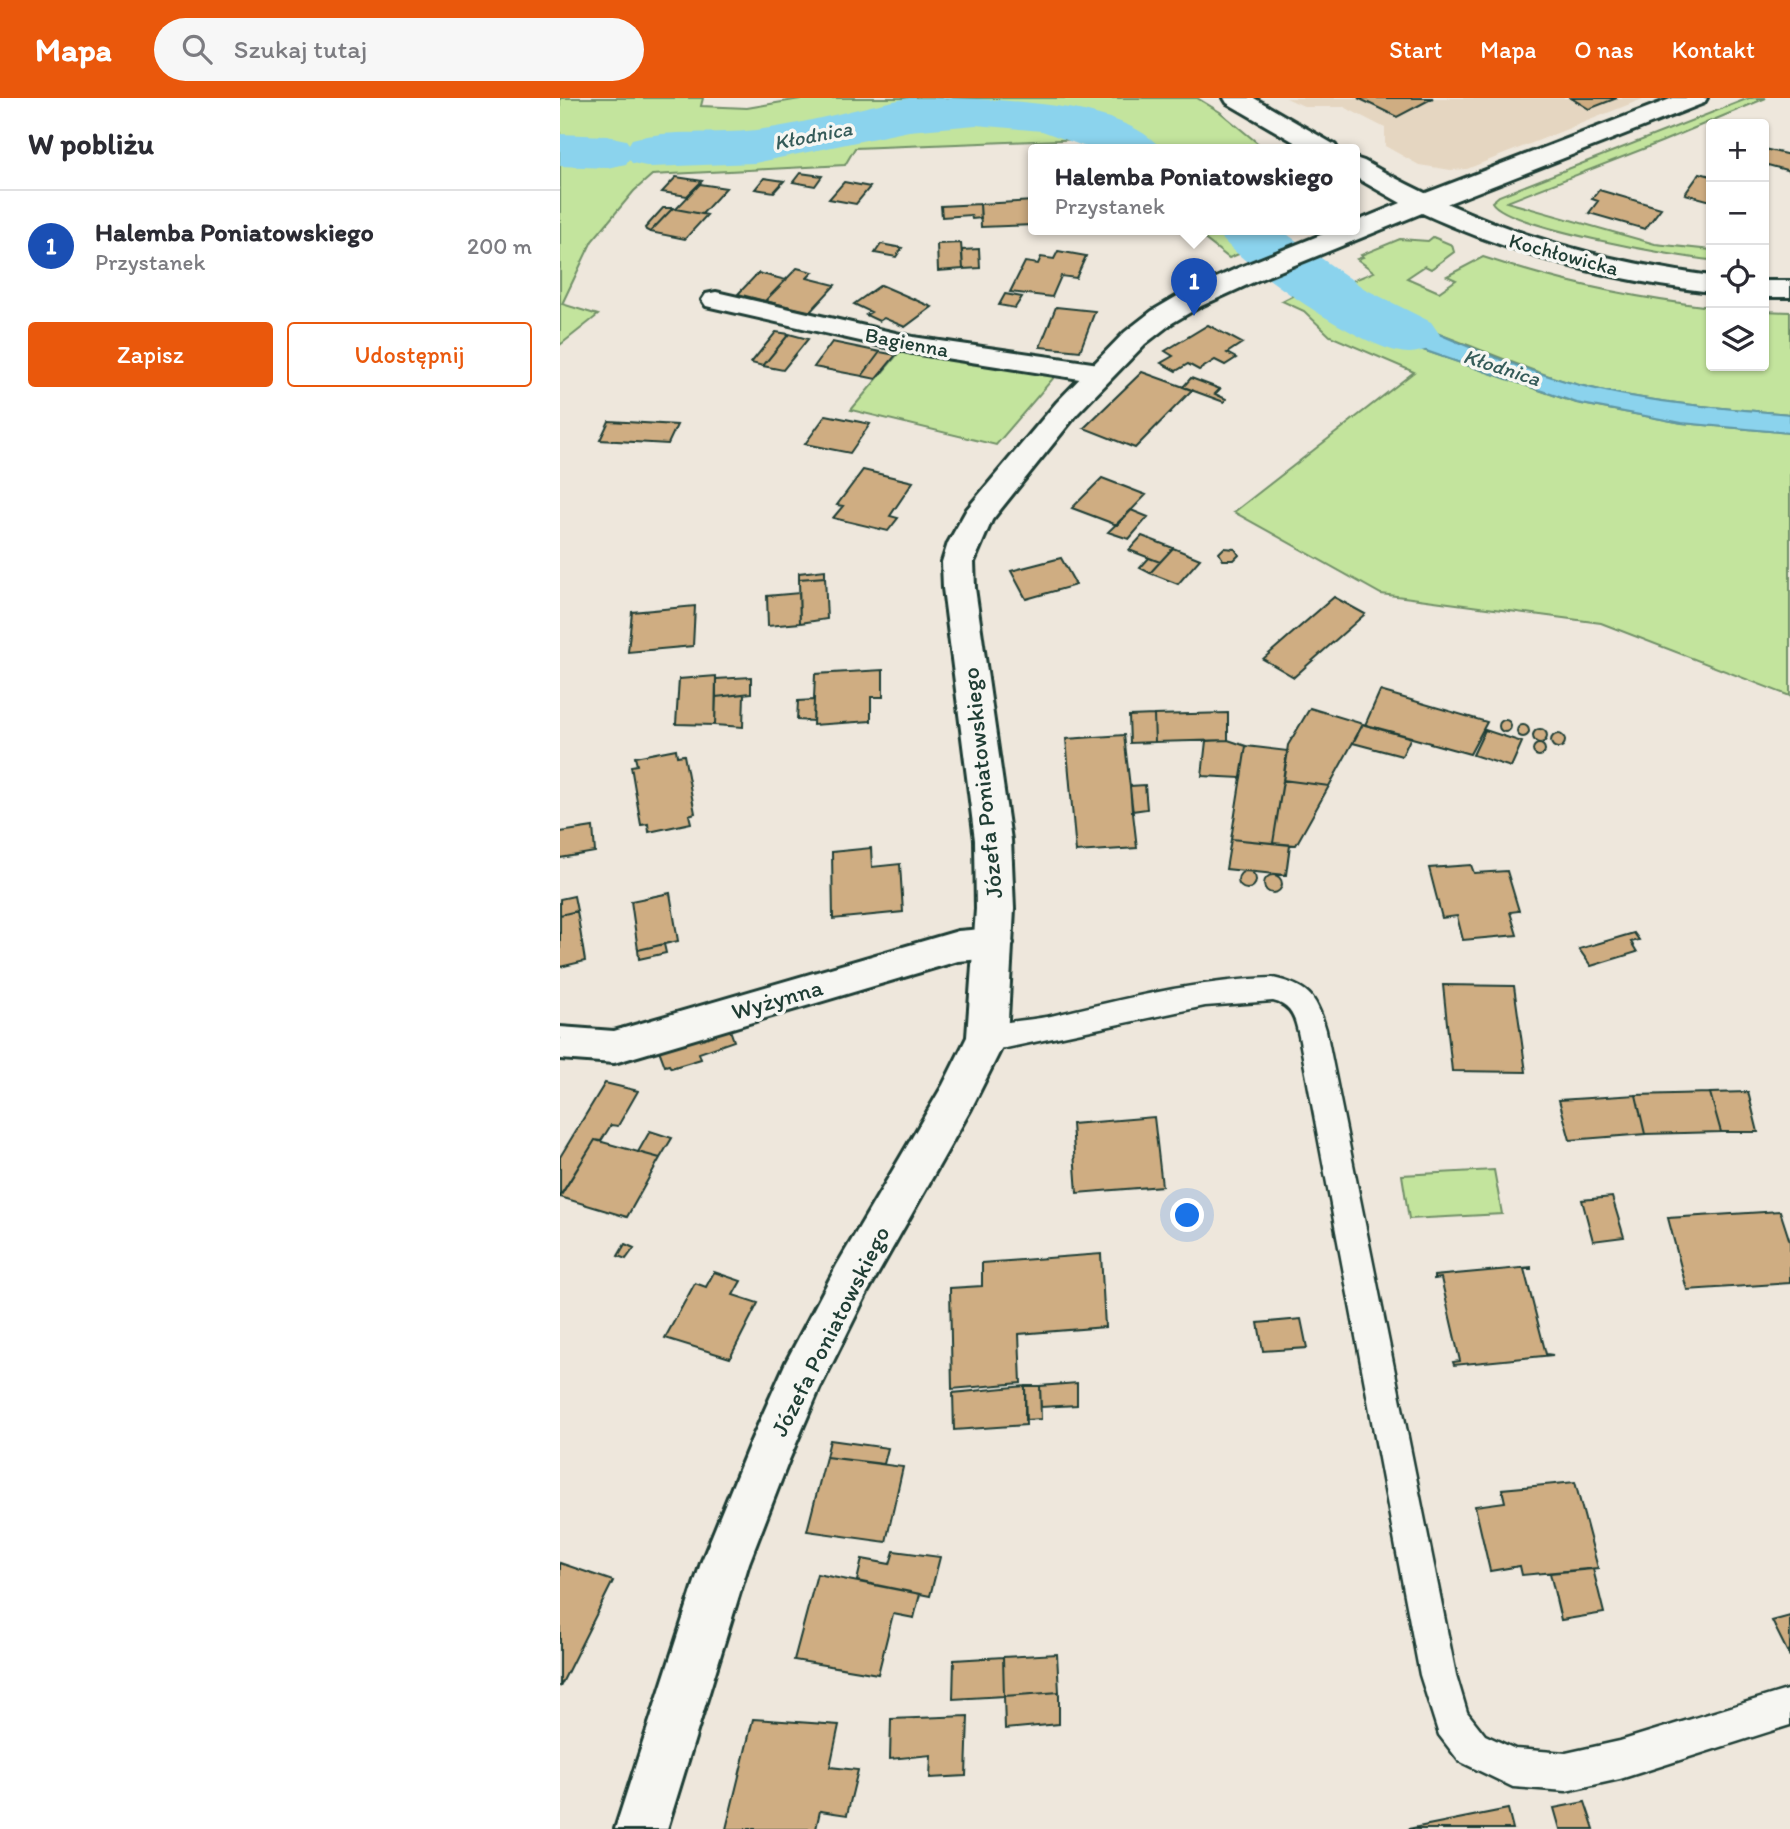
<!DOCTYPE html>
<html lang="pl">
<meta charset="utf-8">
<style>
body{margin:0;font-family:Itim,sans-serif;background:#f7f7f7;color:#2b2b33}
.controls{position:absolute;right:21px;top:21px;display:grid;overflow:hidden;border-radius:7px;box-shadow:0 2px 5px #0004}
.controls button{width:63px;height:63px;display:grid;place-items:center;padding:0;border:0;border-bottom:2px solid #e1e1e2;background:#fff;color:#2b2b33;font:35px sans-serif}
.you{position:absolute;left:628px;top:1118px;width:24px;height:24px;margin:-18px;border:5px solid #fff;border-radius:50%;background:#1a73e8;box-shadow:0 0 0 10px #1a73e833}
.badge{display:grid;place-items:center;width:46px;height:46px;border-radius:50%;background:#ea580c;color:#fff;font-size:23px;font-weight:700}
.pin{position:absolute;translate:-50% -58px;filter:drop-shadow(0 2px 4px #0008)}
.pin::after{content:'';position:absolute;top:37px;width:24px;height:21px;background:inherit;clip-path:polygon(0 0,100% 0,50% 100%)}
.popup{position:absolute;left:468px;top:46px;width:332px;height:91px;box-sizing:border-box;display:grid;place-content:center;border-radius:7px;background:#fff;filter:drop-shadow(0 2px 5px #0005);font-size:23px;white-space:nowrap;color:#7c7c81}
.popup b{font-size:26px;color:#2b2b33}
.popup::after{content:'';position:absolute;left:50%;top:100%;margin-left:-14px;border:14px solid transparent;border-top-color:#fff}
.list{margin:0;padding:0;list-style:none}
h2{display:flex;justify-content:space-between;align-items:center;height:91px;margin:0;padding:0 28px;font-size:30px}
h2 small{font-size:23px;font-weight:400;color:#7c7c81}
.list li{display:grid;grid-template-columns:46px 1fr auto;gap:21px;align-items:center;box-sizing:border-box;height:112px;padding:0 28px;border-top:2px solid #e1e1e2}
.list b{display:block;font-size:26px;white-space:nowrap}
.list p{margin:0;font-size:23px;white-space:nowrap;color:#7c7c81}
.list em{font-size:23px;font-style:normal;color:#7c7c81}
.actions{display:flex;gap:14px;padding:21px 28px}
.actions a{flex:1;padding:16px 0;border:2px solid #ea580c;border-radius:7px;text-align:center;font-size:24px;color:#ea580c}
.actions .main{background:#ea580c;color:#fff}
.icon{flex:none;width:38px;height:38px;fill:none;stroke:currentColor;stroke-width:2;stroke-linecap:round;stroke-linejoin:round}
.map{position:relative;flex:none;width:1230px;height:1731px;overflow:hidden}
header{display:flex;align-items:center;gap:42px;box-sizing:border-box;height:98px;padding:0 35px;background:#ea580c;color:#fff}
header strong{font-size:33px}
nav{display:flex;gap:38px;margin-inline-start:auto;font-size:24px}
.search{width:490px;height:63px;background:#f7f7f7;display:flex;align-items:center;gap:18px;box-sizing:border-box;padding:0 24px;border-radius:38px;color:#7c7c81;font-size:26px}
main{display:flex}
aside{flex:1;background:#fff}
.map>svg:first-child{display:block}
.built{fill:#e5d6c1}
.green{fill:#c3e49d;stroke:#719068;stroke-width:2}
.water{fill:#8bd3ed;stroke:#6097a3;stroke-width:2}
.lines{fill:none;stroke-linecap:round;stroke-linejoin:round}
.shore{stroke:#4a797e;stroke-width:2}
.stream{fill:#6097a3;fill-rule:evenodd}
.river{fill:#8bd3ed;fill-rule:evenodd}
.building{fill:#cfad82;stroke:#1f3d34;stroke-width:2}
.lane-casing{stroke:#1f3d34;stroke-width:5}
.street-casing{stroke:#1f3d34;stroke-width:6}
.secondary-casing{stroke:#1f3d34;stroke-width:6}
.lane{fill:#f6f6f2;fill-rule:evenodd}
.street{fill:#f6f6f2;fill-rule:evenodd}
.secondary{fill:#f6f6f2;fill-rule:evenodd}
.labels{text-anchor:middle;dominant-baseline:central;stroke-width:7;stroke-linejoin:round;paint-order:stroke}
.far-water-label{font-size:21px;font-style:italic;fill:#355b59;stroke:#f6f6f2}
.far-street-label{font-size:21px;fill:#1f3d34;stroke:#f6f6f2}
.street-label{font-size:24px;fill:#1f3d34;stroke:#f6f6f2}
</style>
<header>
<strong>Mapa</strong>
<div class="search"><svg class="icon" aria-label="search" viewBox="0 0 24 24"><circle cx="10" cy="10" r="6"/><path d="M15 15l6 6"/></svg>Szukaj tutaj</div>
<nav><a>Start</a><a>Mapa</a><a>O nas</a><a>Kontakt</a></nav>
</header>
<main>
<aside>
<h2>W pobliżu<small></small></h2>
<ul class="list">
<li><span class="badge" style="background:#1a4fb4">1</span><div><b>Halemba Poniatowskiego</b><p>Przystanek</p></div><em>200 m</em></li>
</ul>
<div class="actions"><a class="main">Zapisz</a><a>Udostępnij</a></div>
</aside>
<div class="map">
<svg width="1230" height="1731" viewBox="0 0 1230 1731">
<rect width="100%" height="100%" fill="#eee7dc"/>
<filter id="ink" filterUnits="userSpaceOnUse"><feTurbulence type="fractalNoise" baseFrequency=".0143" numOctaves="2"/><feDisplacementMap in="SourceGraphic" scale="14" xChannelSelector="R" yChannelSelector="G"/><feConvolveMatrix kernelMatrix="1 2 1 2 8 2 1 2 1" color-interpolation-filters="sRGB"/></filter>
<g filter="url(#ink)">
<!-- built -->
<path class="built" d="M726,0h359l-178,71 -16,1 -32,-5 -34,-19v-18l-41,-21h-38z"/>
<!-- green -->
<path class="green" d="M0,0h143l-2,8 46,2 59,-10h391l23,14 46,38h-177l-2,-11 -232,9 -10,17 -193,10 -18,16 -42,50 -30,63 36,11 -38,30z
M1189,0h17l-105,44 -154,60 148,42 56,6v10c-33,-3 -205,-33 -219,-58l7,-6z
M633,132h41l22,17 -27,11z
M873,139l19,8 2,7 -23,17 -6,-3 -18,12 32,14 17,-12 -9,-4 36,-19c75,25 150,41 228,50v59h53v-55l26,1v102c-74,-6 -150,-12 -222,-32 -34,-10 -67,-24 -100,-37 -52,-20 -103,-38 -149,-70l21,11 34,-14 -17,-13 6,-2 -2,-2 39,-16 28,2z
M746,191l55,34 39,19 176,61 106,20 108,10v263l-189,-73 -220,-29 -147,-82 180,-140 -84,-36 -26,-25 -22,-10z
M342,251l154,26 -60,70 -145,-35z
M934,1072l8,44 -93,5 -7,-44z"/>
<!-- water -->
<path class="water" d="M759,177c33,23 67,36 104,52 47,21 96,41 145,55 72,20 148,26 222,32v19l-108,-10 -105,-20 -177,-61 -39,-19 -62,-40z"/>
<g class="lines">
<!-- shore -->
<path class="shore" d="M835,226l33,13 2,5 -4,2 -33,-13 -2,-4z"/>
<!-- stream -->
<path class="stream" d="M242,26h6l8,13 -2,2h-6l-7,-13z"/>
<!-- river -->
<path class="river" d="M349,0c63,0 214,0 253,52h-68l-52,-19 -66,-6 -67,6 -154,32 -104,4 -19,-4 -3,-4 -3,5 -19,4 -47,-2v-32l47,2 19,4 3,4 3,-5c39,-10 83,-4 124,-9 52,-6 102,-23 153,-32z
M655,132h66l84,59 66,33 9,13 -9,13c-7,2 -15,5 -21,5 -41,2 -172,-89 -195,-123z"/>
</g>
<!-- building -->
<path class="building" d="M798,0h75l-36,19z
M1011,0h46l-28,11z
M1204,51l26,6v16l-26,-7z
M240,75l22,3 -7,10 -22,-4z
M1140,75l11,3v25l-26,-7z
M116,79l26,4 -15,15 -25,-4z
M204,80l20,3 -10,11 -19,-3z
M284,84l26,5 -14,17 -27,-5z
M140,86l26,4 -24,26 -26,-5z
M1039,92l62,18 -16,21 -56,-16 9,-12 -6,-2z
M473,103v24l-52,2 -1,-23z
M420,106l1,14 -9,1 -1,-4 -29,2 -1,-11z
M103,110h10l-23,24 -4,-2 -1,-2z
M113,110l3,1 31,6 -22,24 -35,-7z
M401,145l2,26 -25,2 -1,-27z
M321,146l21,4 -6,9 -21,-4z
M419,151l1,19 -17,1 -1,-19z
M498,153l28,5 -10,22 -15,-2 -9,21 -42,-5 15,-30 13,2 3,-7 13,2z
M237,170l16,4 -6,6 28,7 -25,27 -45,-11z
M198,175l28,7 -21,21 -27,-7z
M321,187l51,22 -27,20 -21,-9 -5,3 -13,-6 5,-3 -17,-8z
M445,196l17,3 -7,11 -16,-3z
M496,209l39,4 -15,40 -40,-4z
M648,227l34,18 -15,10 9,5 -11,7 -10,-5 -16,10 -11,-6 -12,7 -15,-8 12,-7 -8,-5z
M216,234l13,2 -26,32 -12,-3z
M229,236l19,5 -25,31 -20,-4z
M272,244l48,10 -18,24 -48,-9z
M320,254l16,3 -20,24 -14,-3z
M582,274l50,18 -57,58 -51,-20z
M631,280l29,11 -5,5 11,5 -2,3 -41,-15z
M266,317l44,9 -20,29 -45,-9z
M49,323l68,4 -9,19 -68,-4z
M303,372l50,12 -23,34 8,2 -10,13 -55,-13 10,-12 -6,-1z
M542,380l44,17 -29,30 -45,-17z
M571,412l17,7 -19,22 -21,-7z
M582,438l31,12 -13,14 -31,-12z
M613,450l27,11 -22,25 -28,-11z
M664,450l11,1 4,6 -5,5h-11l-4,-7z
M501,460l15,27 -50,14 -15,-28z
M589,460l11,4 -10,11 -10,-5z
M265,472v7l-26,2v-6z
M265,479l2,42 -27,4 -1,-44z
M239,495l1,30 -32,3 -1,-30z
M774,499l31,17 -71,63 -31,-18z
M135,508l-2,40 -65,6 4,-40z
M323,572v27h-12v24l-58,4 2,-51z
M156,578l-1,49 -39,-1 3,-45z
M191,579v16l-35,4v-18z
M820,593l107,31 -17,32 -105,-29z
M184,596l-1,33 -28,-2 1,-28z
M254,602l-1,21 -16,-1 1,-19z
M750,610l53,16 -34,62 -46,-6 5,-35z
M668,615v27l-73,2 -1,-27z
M594,617l1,27 -25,1 -1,-27z
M939 628a6 6 0 1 1 12 0a6 6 0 1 1-12 0Z
M803,626l48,13 -9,19 -49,-13z
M957 633a6 6 0 1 1 12 0a6 6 0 1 1-12 0Z
M973 638a7 7 0 1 1 14 0a7 7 0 1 1-14 0Z
M925,632l37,12 -11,25 -38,-12z
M991 643a7 7 0 1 1 14 0a7 7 0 1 1-14 0Z
M564,637l13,113 -61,4 -10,-113z
M668,642l18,6 -5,32 -39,-2 4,-35z
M973 652a6 6 0 1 1 12 0a6 6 0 1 1-12 0Z
M686,648l42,5 -15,92 -42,-4z
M116,651l1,7 7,-1 11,58 -6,2 2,8 -42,9 -1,-8 -7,1 -10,-59 6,-1 -2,-8z
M723,682l46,6 -33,59 -23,-2z
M585,687l2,24 -15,2 -2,-25z
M33,729l2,25 -35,6v-26z
M671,741l59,6 -4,30 -60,-6z
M311,750l1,19 28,-3 3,48 -70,7 -1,-67z
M911,767l3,8 33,-2 12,40 -9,1 7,23 -54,5 -6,-24 -15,2 -13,-50z
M678 782a9 9 0 1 1 18 0a9 9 0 1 1-18 0Z
M704 786a9 9 0 1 1 18 0a9 9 0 1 1-18 0Z
M110,795l8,48 -40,9 -7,-49z
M14,798l3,15 -17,4v-16z
M17,813l8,50 -25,6v-52z
M1074,835l5,7 -8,2 6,10 -46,14 -12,-17z
M104,846l2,9 -27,6 -1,-9z
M883,887l71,1 12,86 -74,-1z
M169,929l5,14 -35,12 2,6 -30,9 -2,-3 -4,1 -6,-16z
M45,985l33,8 -20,35 -7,-1 -10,16 -6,-1 -35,56v-39z
M1188,994l10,40h-37l-11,-39z
M1150,995l11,39 -76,2 -9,-39z
M1076,997l9,39 -75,6 -11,-40z
M594,1019l8,69 -85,7 -5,-69z
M90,1033l22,7 -12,20 -22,-6z
M35,1042l65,18 -33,59 -67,-20z
M1052,1099l12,40 -31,4 -11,-41z
M1220,1113l10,31v41l-103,7 -19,-72z
M65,1146l9,4 -8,11 -8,-3z
M541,1156l4,73 -86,7 2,49 -69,6 -2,-101 32,-2v-23z
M971,1169v2h-7l22,85 7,1 -99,10 -1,-3 7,-1 -19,-83 -7,1v-3z
M154,1174l27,9 -8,14 25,8 -28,55 -65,-20 30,-55 11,4z
M741,1221l6,29 -44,3 -5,-28z
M517,1285v22l-36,2 -1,-21z
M465,1288h15l1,33 -16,1z
M465,1288l1,39 -72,5 -1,-37z
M270,1342l58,8 -4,16 -58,-7z
M266,1359l77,10 -17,75 -79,-11z
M1015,1384l23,86 -76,7 -2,-9 -30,5 -15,-65 30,-4 -3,-13z
M334,1453l46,6 -10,39 -73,-15 5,-22 28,5z
M0,1465l53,18 -53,106z
M1033,1471l11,44 -43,7 -11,-47z
M257,1476l103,20 -6,24 -21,-4 -15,60 -84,-14z
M1230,1518v41l-18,-36z
M497,1556l2,38 -55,4 -1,-39z
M443,1559l1,39 -51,3 1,-39z
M499,1594v32l-54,5 -1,-33z
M408,1618l-2,60 -36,2 1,-23 -41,4 1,-40z
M193,1621l86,6 -9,42 28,3 -11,45 -27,-4 -4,18h-90z
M1025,1704l9,27h-34l-6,-21z
M948,1711l5,20h-105z"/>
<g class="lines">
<defs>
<path id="lane" d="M713,880c35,8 43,17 53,52l130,645 11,37 18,23 30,14 51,4 54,-12 170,-52v36l-170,54 -54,12 -53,-4 -54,-26 -20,-26 -19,-60 -120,-634c-4,-19 -6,-35 -27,-40l-68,5 -199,42 -19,1 -10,-4 -4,-8 4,-8c23,-8 50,-8 74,-13 73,-17 146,-36 222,-38z"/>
<path id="street" d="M1113,0h34l-3,5 -273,107 -9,2 -9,-2 -4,-6 4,-6z
M156,194l197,45 186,27 10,3 4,6 -4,6 -10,3 -186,-29 -207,-47 -4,-6 4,-6z
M434,830l13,4 6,11 -6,11 -13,4 -36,3 -344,102 -54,-4v-32l54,4 344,-100z"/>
<path id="secondary" d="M664,0h30l81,47 3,5h-30l-81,-47z
M795,60l9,3c115,65 216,97 347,115v16c-100,-11 -197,-37 -289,-79l-164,67 -57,26 -29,17 -27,21 -68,70 -85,106 -18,42 1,26 36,252 3,69 -7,128 -36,72 -104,184 -48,97 -30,70 -40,103 -82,266h-52l86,-266 49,-120 36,-81 51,-97 106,-180 24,-48 9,-128 -1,-69 -32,-252 -1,-26 6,-19 19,-34 90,-107 68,-70 27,-21 29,-17 57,-26 95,-38h22v-8l46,-19 -46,-26z
M1204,183h26v16h-26z"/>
</defs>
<!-- lane casing -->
<use href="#lane" class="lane-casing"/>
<!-- street casing -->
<use href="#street" class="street-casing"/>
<!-- secondary casing -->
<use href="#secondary" class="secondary-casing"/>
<!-- lane -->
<use href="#lane" class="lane"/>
<!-- street -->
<use href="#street" class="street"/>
<!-- secondary -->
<use href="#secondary" class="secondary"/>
</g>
</g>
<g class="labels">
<!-- far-water labels -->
<g class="far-water-label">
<text transform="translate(253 37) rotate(-11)">Kłodnica</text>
<text transform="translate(942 269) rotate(18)">Kłodnica</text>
</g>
<!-- far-street labels -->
<g class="far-street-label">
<text transform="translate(1004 156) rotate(15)">Kochłowicka</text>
<text transform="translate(347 244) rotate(11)">Bagienna</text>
</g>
<!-- street labels -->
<g class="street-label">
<text transform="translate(422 685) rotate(-96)">Józefa Poniatowskiego</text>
<text transform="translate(217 901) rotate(-16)">Wyżynna</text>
<text transform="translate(270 1233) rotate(-63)">Józefa Poniatowskiego</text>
</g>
</g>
</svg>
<div class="controls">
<button>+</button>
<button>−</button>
<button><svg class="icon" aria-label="locate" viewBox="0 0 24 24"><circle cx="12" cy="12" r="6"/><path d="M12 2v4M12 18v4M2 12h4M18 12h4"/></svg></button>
<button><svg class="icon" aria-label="layers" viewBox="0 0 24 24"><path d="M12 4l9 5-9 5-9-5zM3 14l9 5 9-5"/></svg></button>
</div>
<div class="you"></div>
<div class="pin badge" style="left:634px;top:218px;background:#1a4fb4">1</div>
<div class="popup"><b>Halemba Poniatowskiego</b>Przystanek</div>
</div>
</main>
